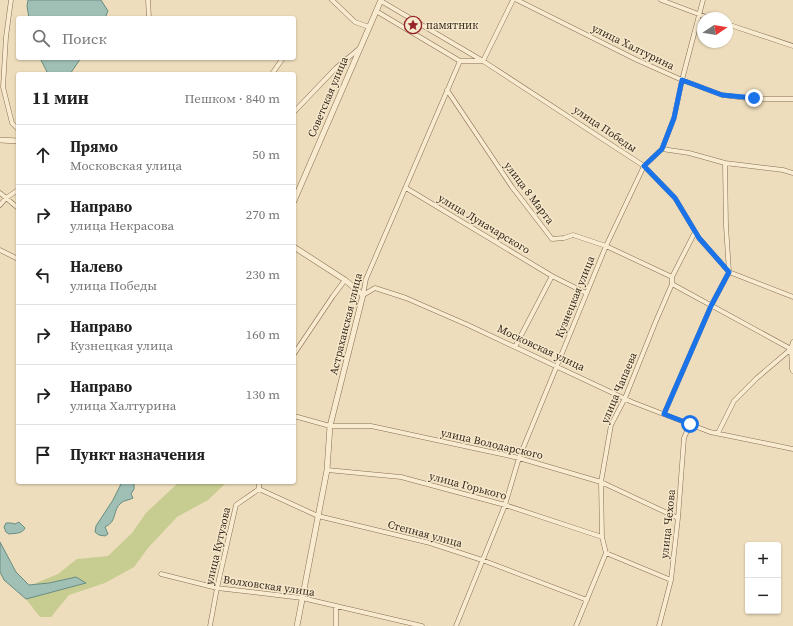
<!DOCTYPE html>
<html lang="ru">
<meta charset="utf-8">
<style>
body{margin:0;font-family:"Source Serif 4",serif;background:#f6f6f6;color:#222}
.controls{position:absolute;right:12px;bottom:12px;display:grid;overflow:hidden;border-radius:4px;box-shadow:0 1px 3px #0004}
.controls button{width:36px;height:36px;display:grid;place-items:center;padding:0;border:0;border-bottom:1px solid #e0e0e0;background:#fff;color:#222;font:20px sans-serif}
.compass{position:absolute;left:697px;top:12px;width:36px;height:36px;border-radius:50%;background:#fff;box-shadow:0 1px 3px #0004;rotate:78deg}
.stop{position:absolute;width:12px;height:12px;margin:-9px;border:3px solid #1a73e8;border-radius:50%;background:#fff}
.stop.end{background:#1a73e8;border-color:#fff;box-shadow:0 1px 4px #0008}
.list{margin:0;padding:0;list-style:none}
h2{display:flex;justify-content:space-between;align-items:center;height:52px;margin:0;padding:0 16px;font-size:17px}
h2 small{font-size:13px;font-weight:400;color:#767676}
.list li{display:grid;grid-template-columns:26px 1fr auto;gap:12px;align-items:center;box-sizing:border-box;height:60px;padding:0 16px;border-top:1px solid #e0e0e0}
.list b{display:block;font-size:15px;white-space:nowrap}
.list p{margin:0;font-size:13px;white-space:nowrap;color:#767676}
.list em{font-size:13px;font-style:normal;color:#767676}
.icon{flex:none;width:22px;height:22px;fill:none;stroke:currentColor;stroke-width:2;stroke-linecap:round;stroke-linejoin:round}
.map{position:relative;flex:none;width:793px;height:626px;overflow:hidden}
.search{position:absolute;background:#fff;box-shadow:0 1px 3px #0004;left:16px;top:16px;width:280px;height:44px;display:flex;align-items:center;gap:10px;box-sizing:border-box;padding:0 14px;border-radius:4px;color:#767676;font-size:15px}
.panel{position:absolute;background:#fff;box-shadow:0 1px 3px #0004;left:16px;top:72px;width:280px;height:412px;border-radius:4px}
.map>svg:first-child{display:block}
.green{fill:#c7cc90}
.water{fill:#a0bfb5;stroke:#688d82}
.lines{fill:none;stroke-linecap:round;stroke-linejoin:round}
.minor-casing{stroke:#866d55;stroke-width:5}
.tertiary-casing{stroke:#866d55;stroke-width:6}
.minor{stroke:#f9ebcf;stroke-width:4}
.tertiary{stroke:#f9ebcf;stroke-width:5}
.route{stroke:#1a73e8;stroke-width:5}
.labels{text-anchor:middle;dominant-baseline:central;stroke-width:3;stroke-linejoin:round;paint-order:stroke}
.poi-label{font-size:11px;fill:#35261b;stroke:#f6e8cb;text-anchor:start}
.street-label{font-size:11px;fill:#35261b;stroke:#f6e8cb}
</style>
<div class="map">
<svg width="793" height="626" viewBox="0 0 793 626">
<rect width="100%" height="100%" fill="#eeddbc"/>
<!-- green -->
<path class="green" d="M179,482h48l-19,18 -31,17 -29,31 -14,19 -29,16 -36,12 -18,22h-11l-14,-18 59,-16 -10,-6 -26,6 -20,3 29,-12 19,-15 31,-3 24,-23 14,-20z"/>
<!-- water -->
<path class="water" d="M28,0h73l7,11 -3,7h-76l-2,-12z
M40,58h41l-11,16h-22z
M122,482h12v7l-3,5 2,4c-3,2 -9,2 -12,5 -9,7 -3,18 -16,24l3,7 -3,2 -6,-1 -4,-3 1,-6 17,-26z
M19,522l6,6c-3,6 -9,5 -16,6l-3,-2 -2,-5 2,-4h5l4,1z
M0,542l16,30 13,13 20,-2 27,-6 10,6 -60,16 -22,-19 -4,-8z"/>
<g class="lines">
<defs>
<path id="minor" d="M11,0l-5,37 -3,50 9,36 6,6
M148,0l1,18
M332,0l23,22 14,5
M517,0l120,60 45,20 40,15 32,4h39
M661,0l48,18
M381,1l102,60 161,105 31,32 24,40 30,34 64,25
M376,11l84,50
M727,24l66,22
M272,74l11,-16
M447,90l65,97 40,52 12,-1 9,-3 33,11 66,31
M294,112l42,-44 24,-20
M662,149l27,4 36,10 58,7 10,3
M406,188l146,88 34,17
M0,193l18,15
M0,205l6,-7 12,-8
M0,250l18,9
M672,284l119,65 1,20 1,2
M363,295l12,-7 31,10 62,27 164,77 78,30 83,17
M363,295l3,-16 94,-218h23l30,-61
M515,347l37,-71
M294,354l39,-58 12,-16
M664,414l47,-108 18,-34 -3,-46 -1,-63
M294,416l36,10h41l148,32 82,24 77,36
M718,433l16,-32 23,-23 34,-29 2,-7
M327,470l74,7 104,28 97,32
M259,489l59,27 112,27 52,17 105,40
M606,553l65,27
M161,574l56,14 85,10 120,28
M210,626l7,-38 19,-83 23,-16v-7
M336,626v-20
M456,626l49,-121 14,-47 87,-212 38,-80 18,-17 12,-31 8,-38 21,-80
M576,626l30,-73 -4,-16 -1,-55 10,-57 14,-27 31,-77 16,-37v-7l23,-45
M659,626l12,-46 7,-62 6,-80 6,-14"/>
<path id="tertiary" d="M0,140l18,1
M294,201l87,-201
M294,247l51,33 18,15 -33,131 -3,44 -30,156"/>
</defs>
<!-- minor casing -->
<use href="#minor" class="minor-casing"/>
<!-- tertiary casing -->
<use href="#tertiary" class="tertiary-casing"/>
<!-- minor -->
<use href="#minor" class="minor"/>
<!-- tertiary -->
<use href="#tertiary" class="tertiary"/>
</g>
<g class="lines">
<!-- route -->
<path class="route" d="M690,424l-26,-10 47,-108 18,-34 -30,-34 -24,-40 -31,-32 18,-17 12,-31 8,-38 40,15 32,3"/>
</g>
<!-- icons -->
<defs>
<symbol id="sight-ring" viewBox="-11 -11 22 22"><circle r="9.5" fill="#f6e8cb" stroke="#962429" stroke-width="1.5"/><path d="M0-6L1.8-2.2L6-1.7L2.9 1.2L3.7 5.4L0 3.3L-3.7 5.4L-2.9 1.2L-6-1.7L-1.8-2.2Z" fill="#962429"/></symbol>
</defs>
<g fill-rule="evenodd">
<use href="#sight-ring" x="403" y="15" width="20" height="20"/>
</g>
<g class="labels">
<!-- poi labels -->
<g class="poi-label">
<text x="426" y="25">памятник</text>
</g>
<!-- street labels -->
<g class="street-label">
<text transform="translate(633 47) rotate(26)">улица Халтурина</text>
<text transform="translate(328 97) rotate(-67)">Советская улица</text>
<text transform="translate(605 129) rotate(34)">улица Победы</text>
<text transform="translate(529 193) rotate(53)">улица 8 Марта</text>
<text transform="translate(484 224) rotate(31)">улица Луначарского</text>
<text transform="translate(575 297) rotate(-68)">Кузнецкая улица</text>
<text transform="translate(346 324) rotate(-76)">Астраханская улица</text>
<text transform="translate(541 348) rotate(25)">Московская улица</text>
<text transform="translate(619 388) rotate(-67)">улица Чапаева</text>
<text transform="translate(492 444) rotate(13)">улица Володарского</text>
<text transform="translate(468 486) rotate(15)">улица Горького</text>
<text transform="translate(668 524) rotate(-84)">улица Чехова</text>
<text transform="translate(425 534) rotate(15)">Степная улица</text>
<text transform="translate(218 546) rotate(-77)">улица Кутузова</text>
<text transform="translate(269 586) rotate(8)">Волховская улица</text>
</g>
</g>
</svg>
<div class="controls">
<button>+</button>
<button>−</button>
</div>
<svg class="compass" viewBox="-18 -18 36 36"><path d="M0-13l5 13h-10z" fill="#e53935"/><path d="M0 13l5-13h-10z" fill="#767676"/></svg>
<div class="stop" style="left:690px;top:424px"></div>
<div class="stop end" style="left:754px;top:98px"></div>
<div class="search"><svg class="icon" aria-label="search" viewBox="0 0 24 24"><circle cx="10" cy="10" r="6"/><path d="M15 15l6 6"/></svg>Поиск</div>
<section class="panel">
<h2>11 мин<small>Пешком · 840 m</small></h2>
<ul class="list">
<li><svg class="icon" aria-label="ahead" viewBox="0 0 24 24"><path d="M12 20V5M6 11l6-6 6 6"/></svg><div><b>Прямо</b><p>Московская улица</p></div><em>50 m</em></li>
<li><svg class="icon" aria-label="right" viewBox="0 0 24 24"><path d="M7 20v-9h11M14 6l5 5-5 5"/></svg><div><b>Направо</b><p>улица Некрасова</p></div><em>270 m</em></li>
<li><svg class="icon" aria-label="left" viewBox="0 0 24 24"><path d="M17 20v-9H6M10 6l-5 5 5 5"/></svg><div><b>Налево</b><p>улица Победы</p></div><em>230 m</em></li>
<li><svg class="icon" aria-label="right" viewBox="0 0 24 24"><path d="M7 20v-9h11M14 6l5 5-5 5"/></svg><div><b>Направо</b><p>Кузнецкая улица</p></div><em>160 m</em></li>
<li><svg class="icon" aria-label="right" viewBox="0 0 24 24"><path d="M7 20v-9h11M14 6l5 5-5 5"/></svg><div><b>Направо</b><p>улица Халтурина</p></div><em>130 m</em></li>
<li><svg class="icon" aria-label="arrive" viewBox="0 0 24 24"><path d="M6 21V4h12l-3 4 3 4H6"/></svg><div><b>Пункт назначения</b></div></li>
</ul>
</section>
</div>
